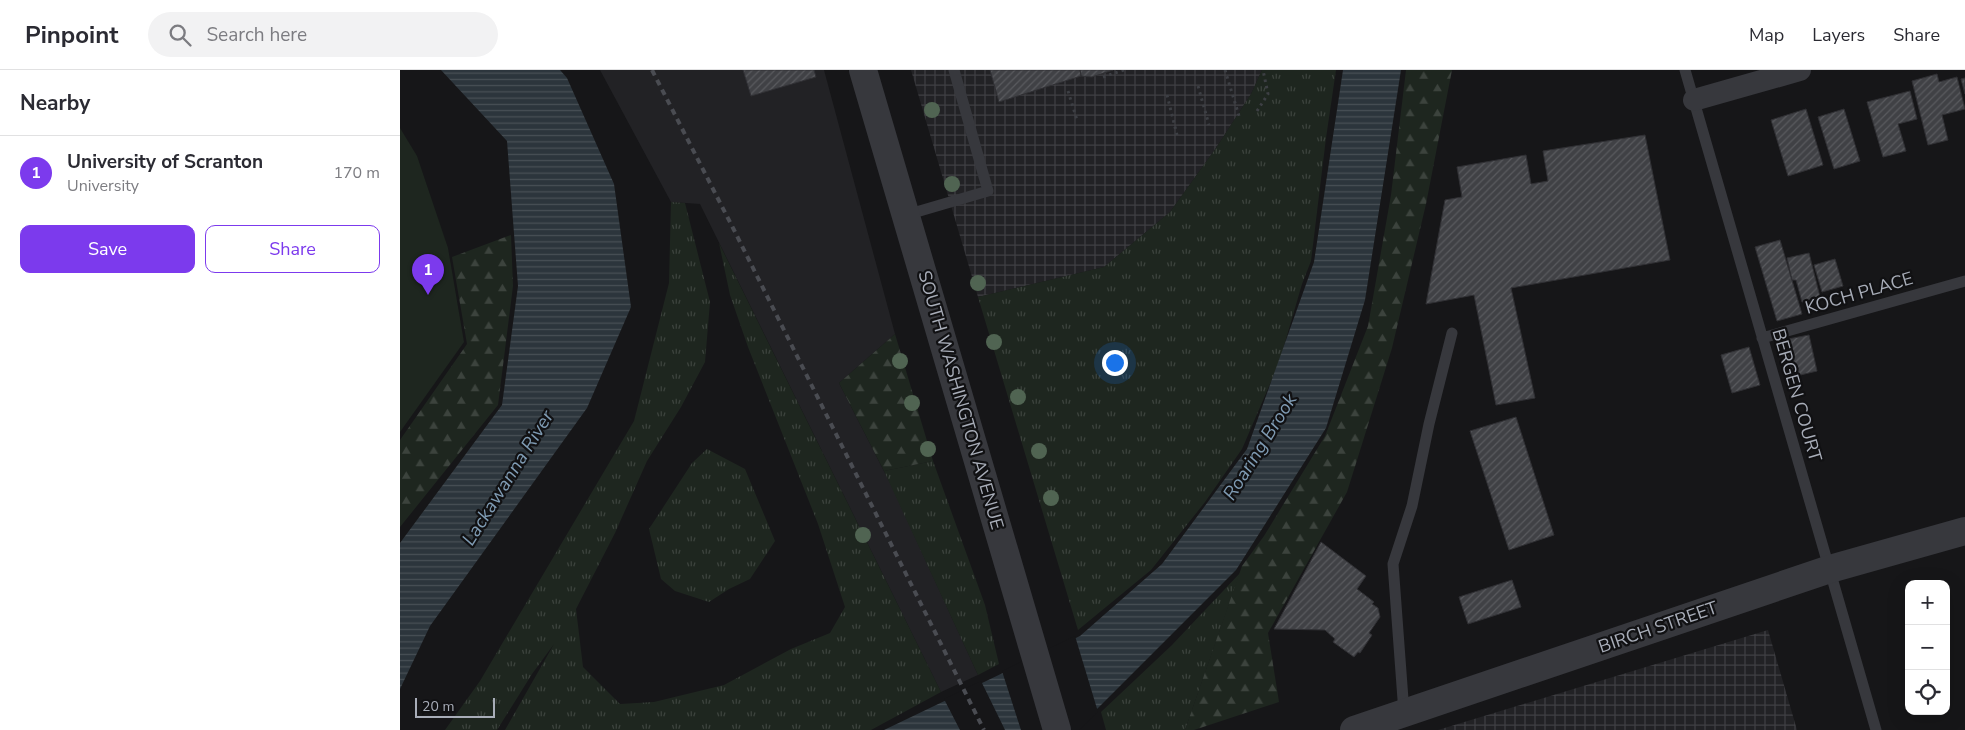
<!DOCTYPE html>
<meta charset="utf-8">
<style>
body{margin:0;font-family:"Nunito Sans",sans-serif;background:#f2f2f3;color:#2b2b33}
.controls{position:absolute;right:15px;bottom:15px;display:grid;overflow:hidden;border-radius:10px;box-shadow:0 5px 20px #0002}
.controls button{width:45px;height:45px;display:grid;place-items:center;padding:0;border:0;border-bottom:1px solid #e1e1e2;background:#fff;color:#2b2b33;font:25px sans-serif}
.scale{position:absolute;left:15px;bottom:12px;width:80px;box-sizing:border-box;padding-left:5px;border:2px solid #a8adb8;border-top:0;font-size:14px;line-height:18px;white-space:nowrap;color:#a8adb8;-webkit-text-stroke:4px #111113;paint-order:stroke}
.you{position:absolute;left:714px;top:292px;width:18px;height:18px;margin:-12px;border:4px solid #fff;border-radius:50%;background:#1a73e8;box-shadow:0 0 0 8px #1a73e833}
.badge{display:grid;place-items:center;width:32px;height:32px;border-radius:50%;background:#7c3aed;color:#fff;font-size:16px;font-weight:700}
.pin{position:absolute;translate:-50% -41px;filter:drop-shadow(0 1px 2px #0008)}
.pin::after{content:'';position:absolute;top:26px;width:18px;height:15px;background:inherit;clip-path:polygon(0 0,100% 0,50% 100%)}
.list{margin:0;padding:0;list-style:none}
h2{display:flex;justify-content:space-between;align-items:center;height:65px;margin:0;padding:0 20px;font-size:21px}
h2 small{font-size:16px;font-weight:400;color:#7c7c81}
.list li{display:grid;grid-template-columns:32px 1fr auto;gap:15px;align-items:center;box-sizing:border-box;height:75px;padding:0 20px;border-top:1px solid #e1e1e2}
.list b{display:block;font-size:19px;white-space:nowrap}
.list p{margin:0;font-size:16px;white-space:nowrap;color:#7c7c81}
.list em{font-size:16px;font-style:normal;color:#7c7c81}
.actions{display:flex;gap:10px;padding:15px 20px}
.actions a{flex:1;padding:11px 0;border:1px solid #7c3aed;border-radius:10px;text-align:center;font-size:18px;color:#7c3aed}
.actions .main{background:#7c3aed;color:#fff}
.icon{flex:none;width:28px;height:28px;fill:none;stroke:currentColor;stroke-width:2;stroke-linecap:round;stroke-linejoin:round}
.map{position:relative;flex:none;width:1565px;height:660px;overflow:hidden}
header{display:flex;align-items:center;gap:30px;box-sizing:border-box;height:70px;padding:0 25px;background:#fff;border-bottom:1px solid #e1e1e2}
header strong{font-size:24px}
nav{display:flex;gap:28px;margin-inline-start:auto;font-size:18px}
.search{width:350px;height:45px;background:#f2f2f3;display:flex;align-items:center;gap:12px;box-sizing:border-box;padding:0 18px;border-radius:28px;color:#7c7c81;font-size:19px}
main{display:flex}
aside{flex:1;background:#fff}
.map>svg:first-child{display:block}
.built{fill:#222225}
.industrial{fill:url(#industrial-grid)}
.grass{fill:url(#grass-tufts)}
.forest{fill:url(#forest-firs)}
.park{fill:#1e261f}
.water{fill:url(#water-rules)}
.pier{fill:#161618}
.building{fill:url(#building-hatch);stroke:#303034}
.lines{fill:none;stroke-linecap:round;stroke-linejoin:round}
.path{stroke:#3d3f44;stroke-width:3;stroke-dasharray:2.5 4;stroke-linecap:butt}
.service{stroke:#37383d;stroke-width:11}
.minor{stroke:#37383d;stroke-width:22}
.tertiary{stroke:#37383d;stroke-width:28}
.rail{stroke:#4a4c52;stroke-width:4;stroke-dasharray:6 5;stroke-linecap:butt}
.tree{fill:#506452}
.labels{text-anchor:middle;dominant-baseline:central;stroke-width:4.5;stroke-linejoin:round;paint-order:stroke}
.street-label{font-size:18px;fill:#a8adb8;stroke:#111113}
.water-label{font-size:19px;font-style:italic;fill:#7f9bb3;stroke:#111113}
</style>
<header>
<strong>Pinpoint</strong>
<div class="search"><svg class="icon" aria-label="search" viewBox="0 0 24 24"><circle cx="10" cy="10" r="6"/><path d="M15 15l6 6"/></svg>Search here</div>
<nav><a>Map</a><a>Layers</a><a>Share</a></nav>
</header>
<main>
<aside>
<h2>Nearby<small></small></h2>
<ul class="list">
<li><span class="badge">1</span><div><b>University of Scranton</b><p>University</p></div><em>170 m</em></li>
</ul>
<div class="actions"><a class="main">Save</a><a>Share</a></div>
</aside>
<div class="map">
<svg width="1565" height="660" viewBox="0 0 1565 660">
<defs>
<pattern id="industrial-grid" width="8" height="8" patternUnits="userSpaceOnUse" patternTransform="scale(1.25)"><rect width="8" height="8" fill="#222225"/><path d="M0 4h8M4 0v8" fill="none" stroke="#3f3f43"/></pattern>
<pattern id="grass-tufts" width="24" height="20" patternUnits="userSpaceOnUse" patternTransform="scale(1.25)"><rect width="24" height="20" fill="#1e261f"/><path d="M3 7l-1-3M5 7V3M7 7l1-3M15 17l-1-3M17 17v-4M19 17l1-3" fill="none" stroke="#3c433d"/></pattern>
<pattern id="forest-firs" width="22" height="20" patternUnits="userSpaceOnUse" patternTransform="scale(1.25)"><rect width="22" height="20" fill="#1e261f"/><path d="M5 1l3.5 6h-7zM16 11l3.5 6h-7z" fill="#3c433d"/></pattern>
<pattern id="water-rules" width="6" height="5" patternUnits="userSpaceOnUse" patternTransform="scale(1.25)"><rect width="6" height="5" fill="#2c353c"/><path d="M0 2.5h6" fill="none" stroke="#485056"/></pattern>
<pattern id="building-hatch" width="6" height="6" patternUnits="userSpaceOnUse" patternTransform="scale(1.25)"><rect width="6" height="6" fill="#404145"/><path d="M-1 1l2-2M0 6l6-6M5 7l2-2" fill="none" stroke="#595a5e"/></pattern>
</defs>
<rect width="100%" height="100%" fill="#161618"/>
<!-- built -->
<path class="built" d="M200,0h224l71,264 -56,49 52,102 87,190 -37,17 -241,-488 -29,-2z"/>
<!-- industrial -->
<path class="industrial" d="M511,0h351l-11,24 -35,54 -46,64 -66,55 -126,30z
M1368,560l29,100h-359z"/>
<!-- grass -->
<path class="grass" d="M862,0h74l-10,68 -15,123 -9,23 -23,79 -37,86 -37,53 -54,68 -73,60 -100,-333 126,-30 66,-55 46,-64 35,-54z
M271,132l14,1 25,99 -5,60 -24,45 -34,54 -32,72 -39,76 7,58 37,37 34,-2 70,-17 67,-36 39,-16 15,-26 -27,-83 -70,-177 -18,-52 -11,-52 222,449 -70,38h-366l49,-86 -22,30 -35,56h-52l35,-49 154,-260 35,-138z
M307,379l38,20 30,72 -25,38 -21,10 -20,13 -34,-11 -14,-12 -12,-50 43,-66z
M533,391l52,144 14,59 -21,11 -94,-204z
M840,503l-55,157h-79l-5,-18 71,-67z"/>
<!-- forest -->
<path class="forest" d="M1006,0h46l-26,134 -34,144 -45,144 -79,141 11,69 -85,28h-9l57,-164 22,-30 61,-100 43,-110 23,-131z
M111,165l2,51 -15,119 -98,122v-87l67,-96 -15,-87z
M495,264l38,127 -49,10 -45,-88z"/>
<!-- park -->
<path class="park" d="M0,58l17,28 31,92 16,94 -64,90z"/>
<!-- water -->
<path class="water" d="M41,0h119l7,8 47,106 17,123 -44,101 -157,218 -30,63v-146l102,-138 16,-119 -11,-145z
M943,0h58l-36,230 -39,128 -90,142 -160,160h-192l196,-94 82,-72 85,-115 67,-187z"/>
<!-- pier -->
<path class="pier" d="M675,566l23,76 -19,18h-58l-19,-59z
M581,611l24,49h-45l-16,-31z"/>
<!-- building -->
<path class="building" d="M343,0h71l2,7 -65,19z
M590,0h90l1,6 -82,26z
M680,0h33l-21,7 -11,-1z
M1537,4l2,8 18,-5 8,32 -23,6 6,25 -20,5 -16,-64z
M1565,8v16l-4,-15z
M1510,21l7,28 -19,5 8,27 -23,6 -16,-55z
M1406,39l17,56 -35,11 -17,-56z
M1444,39l16,52 -26,8 -16,-52z
M1245,65l25,125 -159,28 24,110 -39,7 -22,-110 -48,9 19,-104 17,-3 -5,-30 69,-12 5,29 17,-3 -5,-30z
M1380,170l22,74 -25,7 -22,-74z
M1409,183l11,44 -18,5 -6,-22h-4l-5,-22z
M1435,189l8,27 -21,6 -8,-27z
M1409,265l8,36 -25,6 -9,-37z
M1349,277l11,38 -28,8 -11,-38z
M1116,347l38,118 -45,15 -39,-119z
M921,472l45,34 -9,13 17,13 -2,2 6,4 2,9 -11,16 3,2 -12,18 -2,-1 -4,5 -21,-15 2,-3 -10,-9 -51,-1z
M1112,510l9,27 -53,17 -9,-27z"/>
<g class="lines">
<!-- path -->
<path class="path" d="M825,0l14,46
M703,7l21,-7
M798,16l11,39
M668,21l9,29
M767,25l10,40
M857,41l11,-17 -5,-24"/>
<!-- service -->
<path class="service" d="M1285,0l191,660
M506,145l82,-24 -34,-121
M1362,268l203,-57
M1004,643l-11,-149 19,-58 17,-82 23,-91"/>
<!-- minor -->
<path class="minor" d="M1294,30l106,-30"/>
<!-- tertiary -->
<path class="tertiary" d="M463,0l194,660
M954,660l476,-161 135,-38"/>
<!-- rail -->
<path class="rail" d="M252,0l81,158 251,502"/>
</g>
<!-- trees -->
<g class="tree">
<circle cx="532" cy="40" r="8"/>
<circle cx="552" cy="114" r="8"/>
<circle cx="578" cy="213" r="8"/>
<circle cx="594" cy="272" r="8"/>
<circle cx="500" cy="291" r="8"/>
<circle cx="618" cy="327" r="8"/>
<circle cx="512" cy="333" r="8"/>
<circle cx="528" cy="379" r="8"/>
<circle cx="639" cy="381" r="8"/>
<circle cx="651" cy="428" r="8"/>
<circle cx="463" cy="465" r="8"/>
</g>
<g class="labels">
<!-- street labels -->
<g class="street-label">
<text transform="translate(1459 223) rotate(-16)">KOCH PLACE</text>
<text transform="translate(1397 325) rotate(74)">BERGEN COURT</text>
<text transform="translate(561 330) rotate(74)">SOUTH WASHINGTON AVENUE</text>
<text transform="translate(1258 557) rotate(-19)">BIRCH STREET</text>
</g>
<!-- water labels -->
<g class="water-label">
<text transform="translate(860 377) rotate(-58)">Roaring Brook</text>
<text transform="translate(108 408) rotate(-58)">Lackawanna River</text>
</g>
</g>
</svg>
<div class="controls">
<button>+</button>
<button>−</button>
<button><svg class="icon" aria-label="locate" viewBox="0 0 24 24"><circle cx="12" cy="12" r="6"/><path d="M12 2v4M12 18v4M2 12h4M18 12h4"/></svg></button>
</div>
<div class="scale">20 m</div>
<div class="you"></div>
<div class="pin badge" style="left:28px;top:225px">1</div>
</div>
</main>
